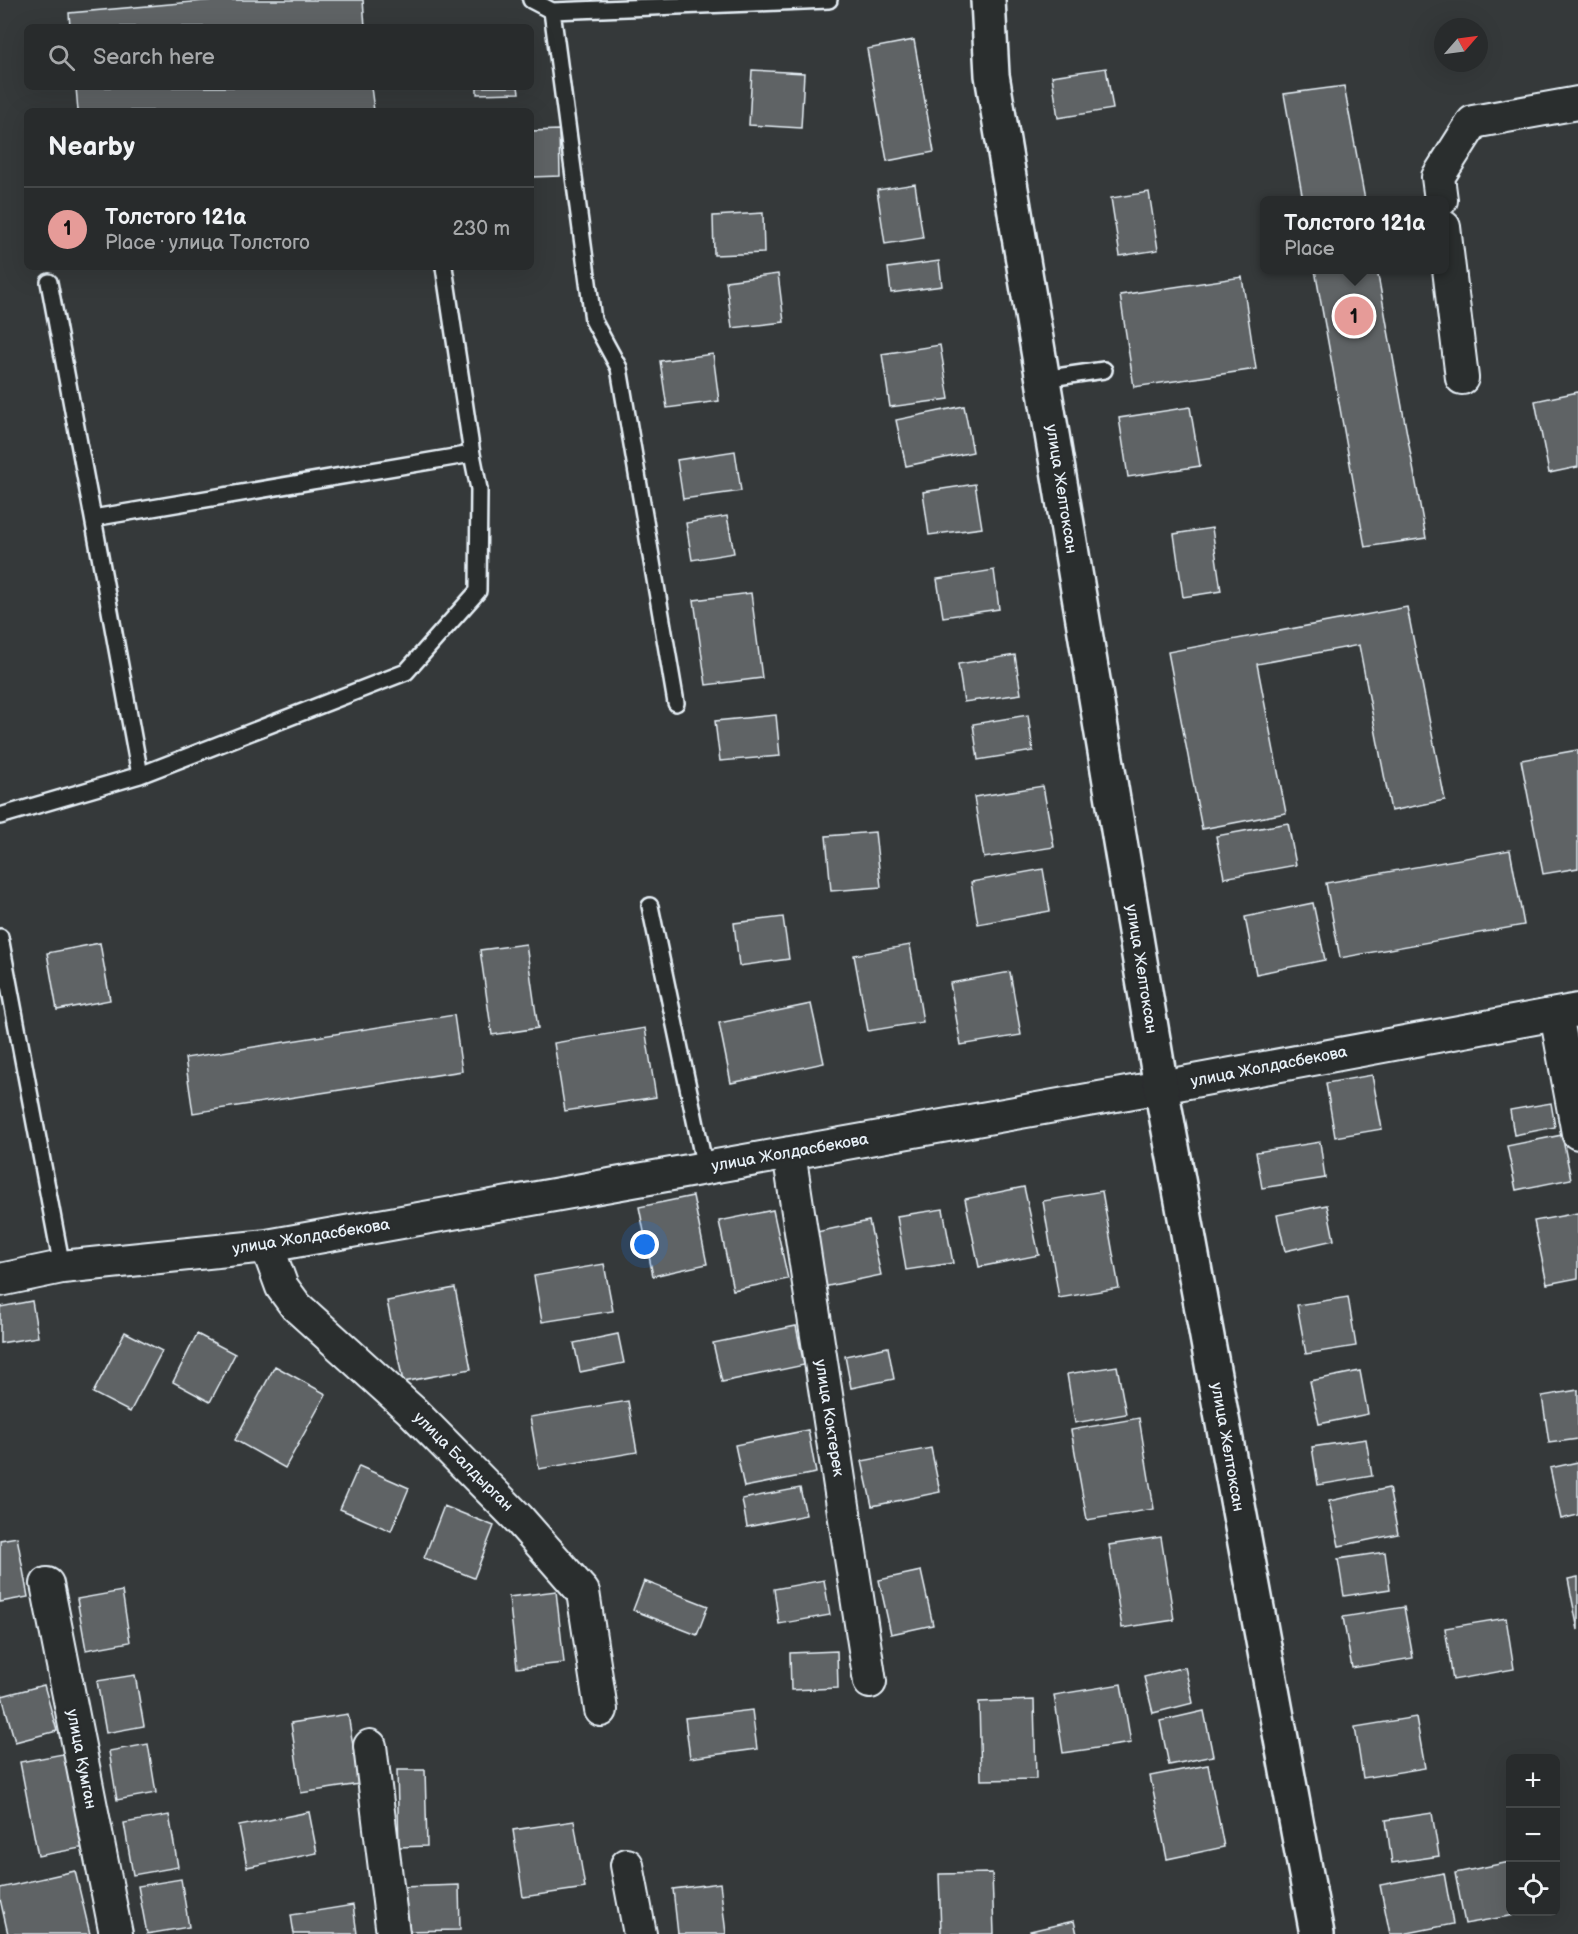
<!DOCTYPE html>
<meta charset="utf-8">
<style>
body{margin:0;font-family:"Balsamiq Sans",sans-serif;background:#343738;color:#f1f3f6}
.controls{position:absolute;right:18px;bottom:18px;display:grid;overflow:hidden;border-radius:9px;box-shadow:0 6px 24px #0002}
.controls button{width:54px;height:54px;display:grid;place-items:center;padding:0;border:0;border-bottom:2px solid #444748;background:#282b2c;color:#f1f3f6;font:30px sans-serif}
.compass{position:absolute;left:1434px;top:18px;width:54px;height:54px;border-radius:50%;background:#282b2c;box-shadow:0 6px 24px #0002;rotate:62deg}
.you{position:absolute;left:645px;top:1245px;width:21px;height:21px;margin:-15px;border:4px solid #fff;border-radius:50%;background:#1a73e8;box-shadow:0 0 0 9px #1a73e833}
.badge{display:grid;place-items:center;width:39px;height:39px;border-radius:50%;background:#e69b98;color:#111;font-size:20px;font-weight:700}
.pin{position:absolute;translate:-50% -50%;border:3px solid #fff;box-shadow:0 2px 6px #0006}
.popup{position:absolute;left:1260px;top:196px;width:189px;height:78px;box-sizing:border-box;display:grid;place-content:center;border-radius:9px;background:#282b2c;filter:drop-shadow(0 2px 4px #0005);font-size:20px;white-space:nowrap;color:#a5a7a9}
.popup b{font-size:22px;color:#f1f3f6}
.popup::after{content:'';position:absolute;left:50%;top:100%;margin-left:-12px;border:12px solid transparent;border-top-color:#282b2c}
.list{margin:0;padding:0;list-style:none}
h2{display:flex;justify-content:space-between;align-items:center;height:78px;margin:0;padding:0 24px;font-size:26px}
h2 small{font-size:20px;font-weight:400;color:#a5a7a9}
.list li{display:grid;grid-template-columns:39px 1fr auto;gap:18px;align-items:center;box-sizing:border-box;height:84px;padding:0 24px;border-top:2px solid #444748}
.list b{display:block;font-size:22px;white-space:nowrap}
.list p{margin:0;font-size:20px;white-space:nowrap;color:#a5a7a9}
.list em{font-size:20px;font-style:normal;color:#a5a7a9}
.icon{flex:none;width:33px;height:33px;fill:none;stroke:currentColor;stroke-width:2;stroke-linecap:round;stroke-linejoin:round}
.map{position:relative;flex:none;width:1578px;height:1934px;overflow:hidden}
.search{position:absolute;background:#282b2c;box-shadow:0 6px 24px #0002;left:24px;top:24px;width:510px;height:66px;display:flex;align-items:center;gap:15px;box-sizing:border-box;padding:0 21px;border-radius:9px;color:#a5a7a9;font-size:22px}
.panel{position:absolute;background:#282b2c;box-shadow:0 6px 24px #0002;left:24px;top:108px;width:510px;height:162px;border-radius:9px}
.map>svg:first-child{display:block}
.building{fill:#5f6365;stroke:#e8f1f8;stroke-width:1.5}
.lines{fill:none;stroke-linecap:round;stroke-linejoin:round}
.lane-casing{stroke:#e8f1f8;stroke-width:20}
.street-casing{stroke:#e8f1f8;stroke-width:36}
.secondary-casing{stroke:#e8f1f8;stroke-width:38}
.lane{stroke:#2a2d2e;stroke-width:15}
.street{stroke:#2a2d2e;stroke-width:32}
.secondary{stroke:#2a2d2e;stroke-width:33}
.labels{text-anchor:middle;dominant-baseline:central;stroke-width:5;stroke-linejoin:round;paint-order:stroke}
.street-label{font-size:16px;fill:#e8f1f8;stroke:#2a2d2e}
</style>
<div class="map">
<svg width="1578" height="1934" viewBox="0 0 1578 1934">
<rect width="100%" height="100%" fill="#35393a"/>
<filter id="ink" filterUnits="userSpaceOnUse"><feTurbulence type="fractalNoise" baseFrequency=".0167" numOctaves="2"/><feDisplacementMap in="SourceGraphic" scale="12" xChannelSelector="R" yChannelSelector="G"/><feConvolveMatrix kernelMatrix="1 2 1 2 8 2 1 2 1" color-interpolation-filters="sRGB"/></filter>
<g filter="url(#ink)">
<!-- building -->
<path class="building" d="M215,0h148l2,27h-295l-1,-14z
M914,40l20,112 -47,9 -20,-112z
M1106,68l7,41 -55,9 -6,-42z
M752,70l52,3 -3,55 -52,-3z
M1344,86l21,114h-62l-19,-106z
M76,87h295l3,24h-296z
M477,87h41l1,6 -42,1z
M559,130l1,46 -29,1v-46z
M915,184l8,54 -38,6 -8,-54z
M1149,192l9,58 -38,6 -9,-58z
M763,213l1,40 -50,2 -1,-39z
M939,261l3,25 -51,7 -3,-25z
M1315,270h62l49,268 -61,9z
M778,274l6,48 -52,6 -6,-47z
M1242,277l14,92 -122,18 -14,-92z
M940,345l9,54 -59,8 -8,-53z
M713,354l6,47 -52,7 -7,-47z
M1578,392v75l-29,6 -14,-72z
M964,406l9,46 -67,14 -10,-46z
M1190,407l10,59 -72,11 -9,-59z
M735,451l6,40 -58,8 -6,-39z
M975,484l7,44 -53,7 -6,-43z
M727,516l7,37 -42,7 -6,-37z
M1212,528l9,63 -38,6 -9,-63z
M994,570l5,39 -56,8 -6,-38z
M751,593l11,85 -56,7 -12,-85z
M1407,607l38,193 -54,11 -32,-166 -102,19 29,149 -84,16 -34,-177z
M1015,655l6,39 -57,8 -6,-38z
M776,715l4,41 -60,5 -5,-40z
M1028,715l5,36 -55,9 -5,-36z
M1578,750v118l-35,6 -22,-114z
M1043,786l11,61 -70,11 -10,-61z
M1288,823l8,42 -72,13 -8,-42z
M875,832l6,55 -50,4 -5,-55z
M1510,850l14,75 -184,33 -14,-75z
M1043,869l7,42 -72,13 -7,-42z
M1313,903l12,57 -69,14 -11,-57z
M783,917l6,42 -50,7 -5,-43z
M100,943l10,57 -53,10 -10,-57z
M526,944l12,84 -46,7 -12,-85z
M910,945l13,77 -55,9 -14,-76z
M1010,972l11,63 -60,10 -11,-62z
M811,1004l13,59 -93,20 -12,-60z
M454,1015l8,56 -269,42 -8,-55z
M645,1028l11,69 -91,14 -11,-68z
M1372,1075l10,54 -47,8 -9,-54z
M1551,1103l4,24 -41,8 -4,-25z
M1562,1135l9,44 -55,11 -9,-44z
M1320,1142l5,36 -63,10 -6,-36z
M1024,1187l15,68 -60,12 -14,-68z
M1102,1191l17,97 -60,10 -16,-97z
M693,1196l14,68 -54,12 -14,-69z
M1327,1205l7,35 -49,11 -8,-36z
M943,1209l10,54 -47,7 -9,-54z
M773,1210l15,69 -55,11 -14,-69z
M1578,1213v65l-31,6 -13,-63z
M869,1221l12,54 -58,12 -11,-54z
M604,1264l9,47 -71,11 -8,-46z
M455,1288l16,81 -68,13 -16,-81z
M1348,1297l8,49 -50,8 -9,-49z
M32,1301l6,36 -38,6v-36z
M796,1326l8,39 -82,17 -9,-39z
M125,1332l37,19 -32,61 -37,-19z
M197,1334l38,20 -25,48 -37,-20z
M618,1334l6,29 -44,9 -6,-29z
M888,1347l6,32 -43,9 -6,-32z
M275,1366l51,28 -41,74 -50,-28z
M1117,1366l9,48 -51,9 -8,-49z
M1360,1371l8,43 -49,10 -9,-43z
M1578,1390v49l-29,4 -7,-47z
M628,1401l9,51 -98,17 -9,-52z
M1139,1418l15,91 -67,11 -16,-90z
M808,1430l8,43 -72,14 -9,-42z
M1366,1439l6,37 -54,9 -6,-38z
M931,1448l9,44 -68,14 -10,-45z
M1578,1462v53l-17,4 -11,-51z
M359,1466l50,22 -18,43 -51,-22z
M800,1488l6,27 -59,12 -5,-28z
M1389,1488l9,46 -59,12 -10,-45z
M444,1506l50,20 -20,52 -50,-20z
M17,1537l11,60 -28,5v-62z
M1161,1537l13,83 -52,8 -13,-83z
M1385,1552l5,37 -46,7 -6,-37z
M921,1571l12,54 -42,9 -12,-54z
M1578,1577v53l-10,-51z
M824,1580l6,35 -51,9 -5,-35z
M644,1581l64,25 -11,29 -64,-25z
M122,1591l8,51 -44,8 -9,-51z
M556,1591l8,72 -47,5 -8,-71z
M1404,1607l9,51 -61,10 -9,-51z
M1506,1618l8,51 -61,11 -8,-52z
M837,1651l1,37 -47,2 -1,-37z
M1185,1667l8,36 -40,10 -9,-36z
M135,1675l9,51 -38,7 -9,-52z
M1121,1684l10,59 -68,10 -9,-58z
M44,1685l13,46 -42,11 -13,-46z
M1034,1700l2,79 -55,1 -2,-78z
M752,1710l5,39 -67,9 -5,-40z
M1204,1711l9,45 -44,9 -9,-44z
M348,1714l11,70 -58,9 -10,-70z
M1416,1717l9,51 -62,10 -8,-51z
M148,1744l8,49 -39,7 -8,-49z
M68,1753l18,94 -48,9 -18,-94z
M1208,1765l16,82 -57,12 -17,-83z
M397,1770h28l2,76 -28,1z
M309,1812l8,41 -70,14 -8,-41z
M1432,1813l7,43 -47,7 -6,-43z
M169,1815l9,52 -45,8 -9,-52z
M574,1821l11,67 -62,9 -10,-67z
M1510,1862v50h22l-67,12 -10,-51z
M75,1871l15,63h-82l-8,-35v-11z
M992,1873l2,61h-53l-2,-60z
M1444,1873l9,51 -50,10h-13l-10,-49z
M181,1879l8,48 -42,7 -9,-48z
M720,1883l6,51h-48l-5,-45z
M459,1885l1,45 -58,1 -1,-44z
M353,1905l4,29h-63l-3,-19z
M1074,1921l3,13h-46l-1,-3z"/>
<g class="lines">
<defs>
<path id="lane" d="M531,0l21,11
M49,282l44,236
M1043,379l61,-9
M676,703l-57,-335 -26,-48 -41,-309 277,-11
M140,775l-47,-257 379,-64
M0,816l140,-41 266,-103 72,-81 1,-102 -7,-35 -28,-187
M650,906l55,262
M0,937l62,330"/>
<path id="street" d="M1441,200l-3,-23 35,-55 105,-19
M1444,227l18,151
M1556,1014l22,119
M789,1153l81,529
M267,1246l15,41 14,19 115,104 107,108 65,74 18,118
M0,1280l62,-13 205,-21 894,-159 417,-77
M47,1584l69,350
M370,1746l23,188
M627,1865l13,69"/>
<path id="secondary" d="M988,0l4,75 169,1012 156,847"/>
</defs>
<!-- lane casing -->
<use href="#lane" class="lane-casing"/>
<!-- street casing -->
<use href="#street" class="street-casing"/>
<!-- secondary casing -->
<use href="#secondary" class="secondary-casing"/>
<!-- lane -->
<use href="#lane" class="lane"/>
<!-- street -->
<use href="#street" class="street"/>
<!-- secondary -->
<use href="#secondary" class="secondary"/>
</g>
</g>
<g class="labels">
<!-- street labels -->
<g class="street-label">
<text transform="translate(1061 489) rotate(81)">улица Желтоксан</text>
<text transform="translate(1141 969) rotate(81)">улица Желтоксан</text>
<text transform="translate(1269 1067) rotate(-11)">улица Жолдасбекова</text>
<text transform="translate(790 1153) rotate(-10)">улица Жолдасбекова</text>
<text transform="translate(311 1237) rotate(-9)">улица Жолдасбекова</text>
<text transform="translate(829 1418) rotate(81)">улица Коктерек</text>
<text transform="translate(1227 1447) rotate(80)">улица Желтоксан</text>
<text transform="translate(463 1462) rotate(45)">улица Балдырган</text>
<text transform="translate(81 1759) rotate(79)">улица Кумган</text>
</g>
</g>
</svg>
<div class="controls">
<button>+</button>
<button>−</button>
<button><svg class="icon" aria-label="locate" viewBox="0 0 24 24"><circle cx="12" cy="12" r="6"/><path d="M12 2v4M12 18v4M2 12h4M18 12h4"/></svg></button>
</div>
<svg class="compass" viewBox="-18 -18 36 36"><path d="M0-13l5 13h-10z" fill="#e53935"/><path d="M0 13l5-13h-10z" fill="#a5a7a9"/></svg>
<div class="you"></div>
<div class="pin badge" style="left:1354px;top:316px">1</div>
<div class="popup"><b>Толстого 121а</b>Place</div>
<div class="search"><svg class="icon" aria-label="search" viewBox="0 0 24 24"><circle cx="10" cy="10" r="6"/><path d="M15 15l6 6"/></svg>Search here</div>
<section class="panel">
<h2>Nearby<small></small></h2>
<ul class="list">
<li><span class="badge">1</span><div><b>Толстого 121а</b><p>Place · улица Толстого</p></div><em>230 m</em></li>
</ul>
</section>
</div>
